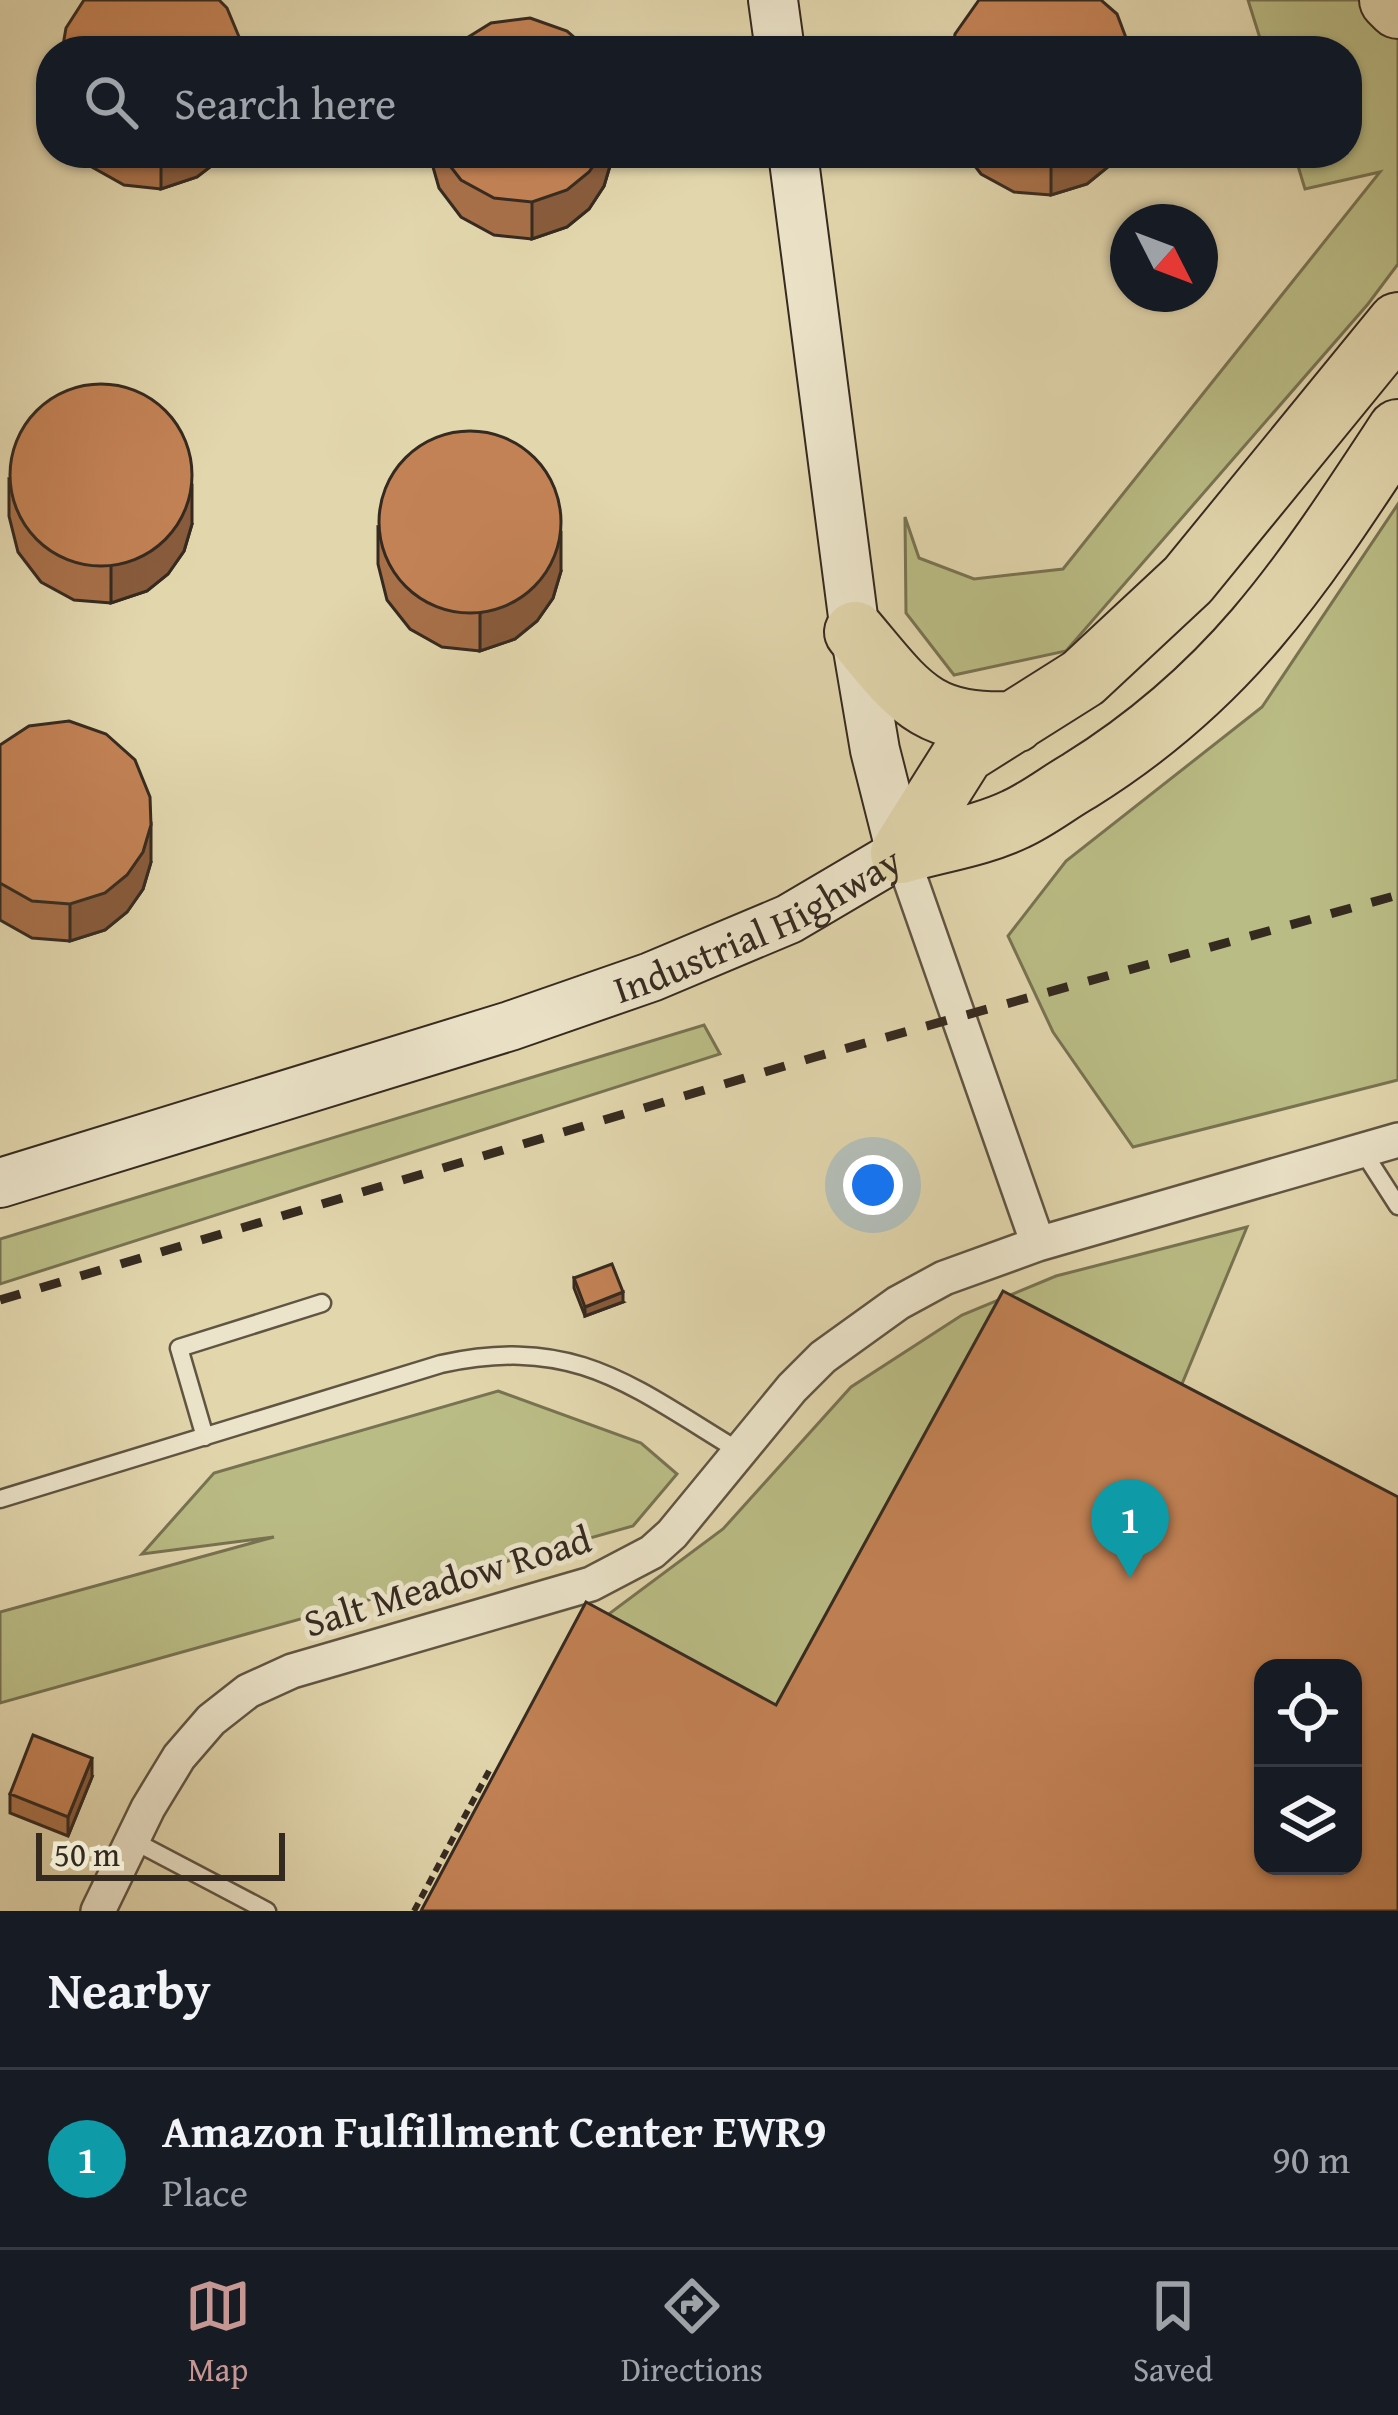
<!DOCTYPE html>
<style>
body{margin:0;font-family:"Gentium Book Plus",serif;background:#242831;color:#f1f3f6}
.controls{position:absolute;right:36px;bottom:36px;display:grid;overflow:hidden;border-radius:24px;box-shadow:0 3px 9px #0004}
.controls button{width:108px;height:108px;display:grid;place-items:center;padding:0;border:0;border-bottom:3px solid #363941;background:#171b24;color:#f1f3f6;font:60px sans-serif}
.compass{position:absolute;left:1110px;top:204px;width:108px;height:108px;border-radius:50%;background:#171b24;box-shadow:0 3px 9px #0004;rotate:132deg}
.scale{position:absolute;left:36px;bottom:30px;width:249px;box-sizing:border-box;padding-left:12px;border:6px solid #352a20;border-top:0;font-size:33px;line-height:42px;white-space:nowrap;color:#352a20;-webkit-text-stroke:9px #ece4ca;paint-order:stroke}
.you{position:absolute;left:873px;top:1185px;width:42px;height:42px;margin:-30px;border:9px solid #fff;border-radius:50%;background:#1a73e8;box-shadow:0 0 0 18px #1a73e833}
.badge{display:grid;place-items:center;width:78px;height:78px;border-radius:50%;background:#c59692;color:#fff;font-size:39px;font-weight:700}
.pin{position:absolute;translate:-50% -99px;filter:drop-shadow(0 3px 6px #0008)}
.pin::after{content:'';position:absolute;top:63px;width:42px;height:36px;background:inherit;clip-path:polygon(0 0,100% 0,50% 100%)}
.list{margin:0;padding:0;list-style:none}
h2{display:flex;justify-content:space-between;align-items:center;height:156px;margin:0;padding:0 48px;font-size:51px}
h2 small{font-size:39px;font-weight:400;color:#9ea1a6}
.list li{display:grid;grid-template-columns:78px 1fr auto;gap:36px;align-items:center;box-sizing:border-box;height:180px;padding:0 48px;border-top:3px solid #363941}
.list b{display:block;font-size:45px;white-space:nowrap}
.list p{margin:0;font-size:39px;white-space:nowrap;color:#9ea1a6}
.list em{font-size:39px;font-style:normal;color:#9ea1a6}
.icon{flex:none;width:66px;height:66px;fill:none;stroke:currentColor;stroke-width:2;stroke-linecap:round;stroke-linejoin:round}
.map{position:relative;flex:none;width:1398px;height:1911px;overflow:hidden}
.search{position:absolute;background:#171b24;box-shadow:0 3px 9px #0004;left:36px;right:36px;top:36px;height:132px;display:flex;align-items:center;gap:30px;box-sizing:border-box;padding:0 42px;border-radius:48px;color:#9ea1a6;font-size:45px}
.sheet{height:336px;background:#171b24}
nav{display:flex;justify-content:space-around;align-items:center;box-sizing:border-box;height:168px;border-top:3px solid #363941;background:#171b24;font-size:33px;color:#9ea1a6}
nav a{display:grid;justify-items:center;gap:6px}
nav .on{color:#c59692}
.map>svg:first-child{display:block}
.green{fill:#babc85;stroke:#787352;stroke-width:3}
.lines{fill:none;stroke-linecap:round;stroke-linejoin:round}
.lane-casing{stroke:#605543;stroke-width:21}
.street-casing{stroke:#605543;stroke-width:38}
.secondary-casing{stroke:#352a20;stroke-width:52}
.highway-casing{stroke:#352a20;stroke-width:64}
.path{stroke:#352a20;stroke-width:6;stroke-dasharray:9 6;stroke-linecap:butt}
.lane{stroke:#ece4ca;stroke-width:16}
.street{stroke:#ece4ca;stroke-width:33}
.secondary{stroke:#ece4ca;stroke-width:48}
.highway{stroke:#e2d6ad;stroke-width:60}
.rail{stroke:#352a20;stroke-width:9;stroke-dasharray:21 21;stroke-linecap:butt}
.wall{fill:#a87049;stroke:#352a20;stroke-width:3}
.shaded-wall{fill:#885b3c;stroke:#352a20;stroke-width:3}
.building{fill:#c38255;stroke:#352a20;stroke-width:3;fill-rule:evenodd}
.labels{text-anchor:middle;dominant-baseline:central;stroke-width:10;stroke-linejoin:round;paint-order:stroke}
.street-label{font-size:39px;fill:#352a20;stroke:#ece4ca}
</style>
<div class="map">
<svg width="1398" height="1911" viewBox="0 0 1398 1911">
<rect width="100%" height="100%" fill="#e2d6ad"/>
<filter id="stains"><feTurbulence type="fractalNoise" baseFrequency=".00167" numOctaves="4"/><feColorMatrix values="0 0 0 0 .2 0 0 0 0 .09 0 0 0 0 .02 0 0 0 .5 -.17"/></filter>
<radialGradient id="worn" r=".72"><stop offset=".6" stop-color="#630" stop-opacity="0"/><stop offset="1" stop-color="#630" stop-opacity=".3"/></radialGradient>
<!-- green -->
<path class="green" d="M1248,0h150v264l-30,40 -302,347 -112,24 -48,-62 -1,-96 14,41 55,21 89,-10 317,-397 -75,17 -11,-36h53v-102h-83z
M1398,504v576l-265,67 -80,-115 -45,-96 58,-75 196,-154z
M704,1025l16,29 -720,230v-45z
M1247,1227l-75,181 -396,325 -190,-102 137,-102 128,-142 111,-72 94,-39z
M498,1391l143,52 36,31 -44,52 -633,177v-91l274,-75 -132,17 72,-81z"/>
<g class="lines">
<defs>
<path id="lane" d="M1362,1150l36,56
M205,1437l-26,-89 143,-45
M0,1499l441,-135c134,-29 189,21 298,87
M132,1840l135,71"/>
<path id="street" d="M901,853l137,391
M98,1911l50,-103 31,-51 32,-37 37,-29 44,-20 299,-87 61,-32 20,-18 120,-146 31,-31 75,-54 46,-25 94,-34 360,-104"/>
<g id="secondary">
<path d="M773,0l7,51"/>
<path id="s1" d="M0,1183l510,-157 141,-49 138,-58 112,-66 -26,-103 -20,-118 -62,-479"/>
</g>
<path id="highway" d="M1390,0l8,8
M855,632c54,64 70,94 160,90
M901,853l63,-100 119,-75 105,-98 210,-257
M901,853c37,-11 80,-17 115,-34 22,-10 42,-26 63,-38 153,-95 223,-205 319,-351"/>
</defs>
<!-- lane casing -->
<use href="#lane" class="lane-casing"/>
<!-- street casing -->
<use href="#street" class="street-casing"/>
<!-- secondary casing -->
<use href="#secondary" class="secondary-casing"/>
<!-- highway casing -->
<use href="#highway" class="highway-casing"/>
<!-- path -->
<path class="path" d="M414,1911l76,-142"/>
<!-- lane -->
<use href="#lane" class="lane"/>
<!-- street -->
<use href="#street" class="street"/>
<!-- secondary -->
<use href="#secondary" class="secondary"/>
<!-- highway -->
<use href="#highway" class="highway"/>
<!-- rail -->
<path class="rail" d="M0,1300l815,-243 583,-162"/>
</g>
<!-- wall -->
<path class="wall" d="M80,153h143l-4,7 -22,17 -36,12 -37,-4 -32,-18z
M429,153h183v6l-8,27 -15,23 -22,18 -35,12 -38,-4 -33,-18 -22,-29z
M965,153h152l-8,13 -22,18 -36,11 -37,-3 -33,-18z
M9,479l183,45 -8,27 -16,23 -21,17 -36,12 -37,-3 -33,-18 -23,-30 -9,-36z
M378,527l183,44 -8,27 -16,23 -22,18 -35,12 -38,-4 -32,-18 -23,-29 -9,-36z
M0,745l151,117 -8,27 -16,23 -22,18 -35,11 -38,-3 -32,-18z
M574,1278l49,24 -38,14 -11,-28z
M92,1777l-24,59 -58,-23v-19z"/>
<!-- shaded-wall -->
<path class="shaded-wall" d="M161,153h62l-4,7 -22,17 -36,12z
M602,153h10v6l-8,27 -15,23 -22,18 -35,12v-37z
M1067,153h50l-8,13 -22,18 -36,11v-37z
M192,487v37l-8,27 -16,23 -21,17 -36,12v-37z
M561,534v37l-8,27 -16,23 -22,18 -35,12v-37z
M151,825v37l-8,27 -16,23 -22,18 -35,11v-37z
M623,1292v10l-38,14v-9z
M92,1758v19l-24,59v-19z"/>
<!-- building -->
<path class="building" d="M84,0h135l8,8 15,36v7h-180l4,-23z
M979,0h122l16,14 14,37h-179l3,-17z
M530,18l37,13 23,20h-137l4,-7 34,-21z
M440,153h162l-13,19 -22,18 -35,12 -38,-4 -33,-18z
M1010,153h57l-16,5 -37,-3z
M10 475a91 91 0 1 1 182 0a91 91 0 1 1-182 0Z
M379 522a91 91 0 1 1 182 0a91 91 0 1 1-182 0Z
M69,721l37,13 29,26 15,37 1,28 -8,27 -16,23 -22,18 -35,11 -38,-3 -32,-18v-138l29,-19z
M612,1264l11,28 -38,15 -11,-29z
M1003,1291l395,206v414h-977l165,-309 190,103zM1263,1668h90v198h-90z
M33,1735l59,23 -24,59 -58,-23z"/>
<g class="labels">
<!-- street labels -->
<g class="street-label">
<text stroke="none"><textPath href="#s1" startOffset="801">Industrial Highway</textPath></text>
<text transform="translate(447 1580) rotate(-17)">Salt Meadow Road</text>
</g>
</g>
<rect width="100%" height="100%" filter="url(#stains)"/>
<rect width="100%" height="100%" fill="url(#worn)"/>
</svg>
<div class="controls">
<button><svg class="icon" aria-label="locate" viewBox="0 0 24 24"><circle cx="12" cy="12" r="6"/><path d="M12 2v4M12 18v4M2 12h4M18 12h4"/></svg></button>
<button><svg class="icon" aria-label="layers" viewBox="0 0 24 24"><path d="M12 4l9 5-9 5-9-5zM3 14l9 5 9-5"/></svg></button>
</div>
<svg class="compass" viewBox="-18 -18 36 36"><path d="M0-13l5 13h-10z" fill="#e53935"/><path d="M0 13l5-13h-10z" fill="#9ea1a6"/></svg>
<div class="scale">50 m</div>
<div class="you"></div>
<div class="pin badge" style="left:1130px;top:1578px;background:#0f9aa8">1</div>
<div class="search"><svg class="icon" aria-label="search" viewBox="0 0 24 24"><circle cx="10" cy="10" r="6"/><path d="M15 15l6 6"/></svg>Search here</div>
</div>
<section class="sheet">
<h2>Nearby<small></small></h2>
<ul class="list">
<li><span class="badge" style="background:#0f9aa8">1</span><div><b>Amazon Fulfillment Center EWR9</b><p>Place</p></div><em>90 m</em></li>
</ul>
</section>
<nav>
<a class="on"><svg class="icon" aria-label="map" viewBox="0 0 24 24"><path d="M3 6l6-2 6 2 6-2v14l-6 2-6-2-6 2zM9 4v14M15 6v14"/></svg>Map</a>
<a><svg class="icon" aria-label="directions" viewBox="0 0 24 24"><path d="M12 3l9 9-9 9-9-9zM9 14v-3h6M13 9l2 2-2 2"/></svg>Directions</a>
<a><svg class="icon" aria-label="saved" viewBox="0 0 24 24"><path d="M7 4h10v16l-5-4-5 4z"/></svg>Saved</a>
</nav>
